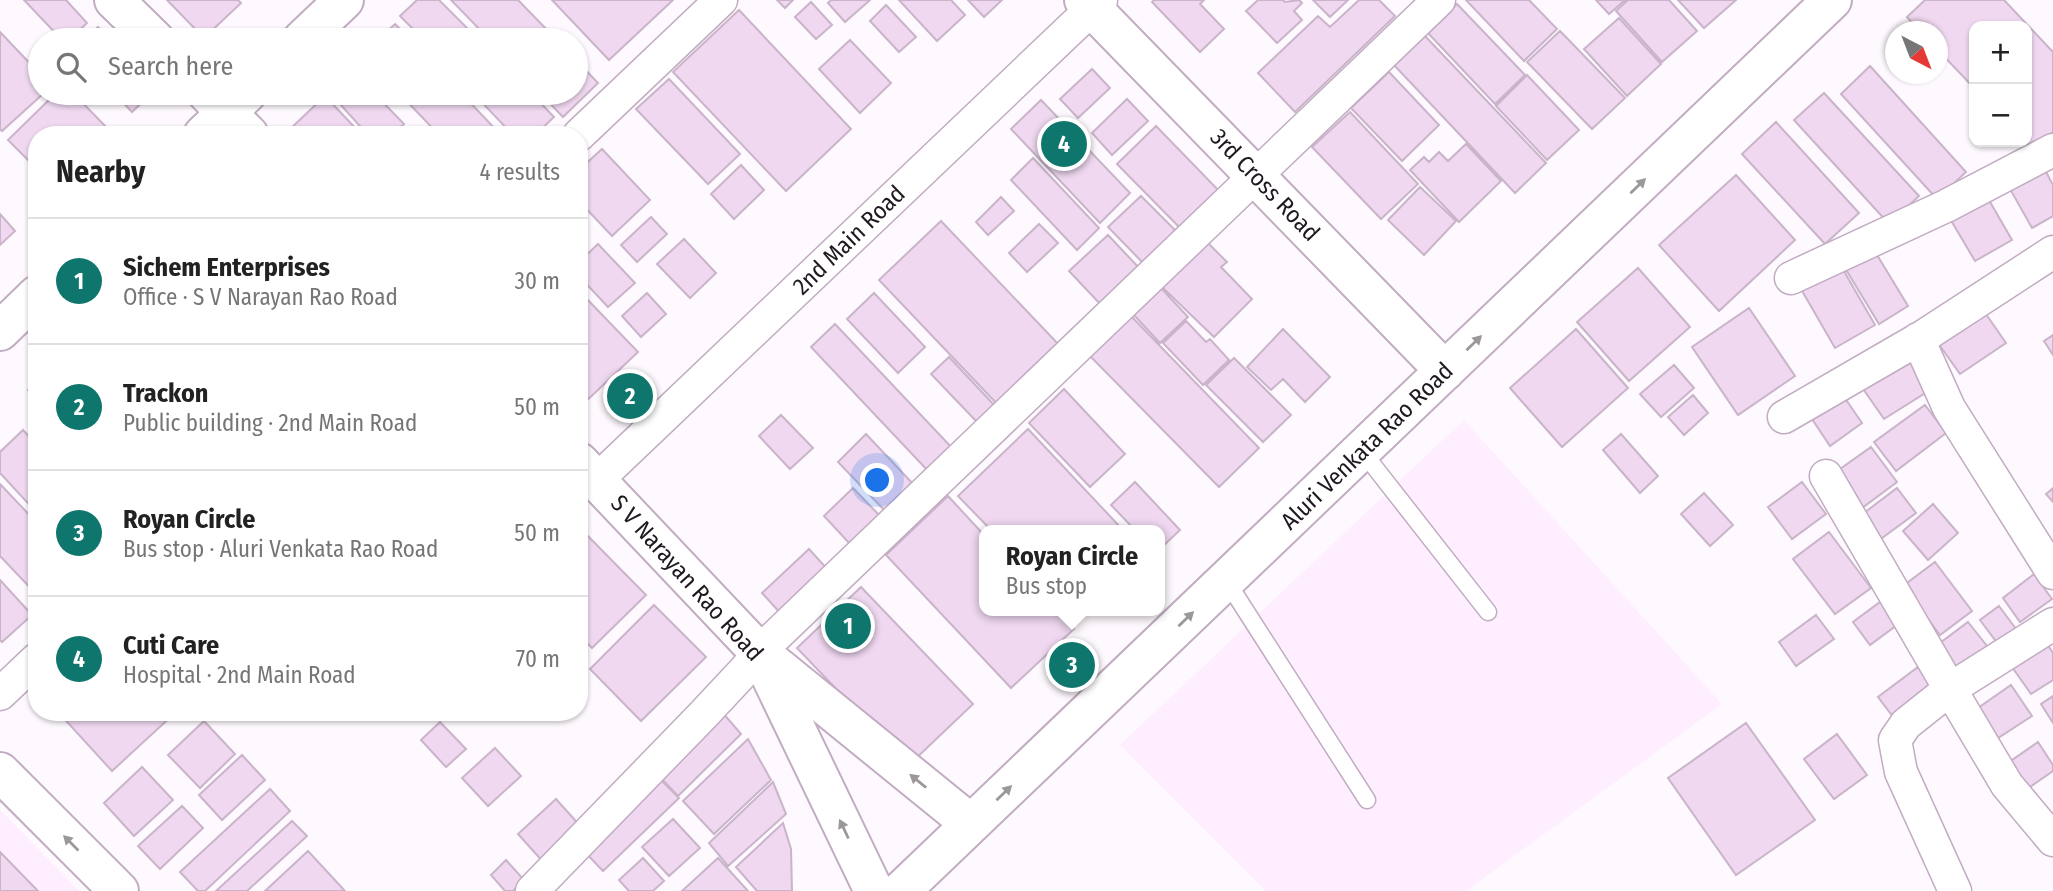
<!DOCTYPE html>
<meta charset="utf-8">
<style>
body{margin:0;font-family:"Fira Sans Condensed",sans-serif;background:#f6f6f6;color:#222}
.controls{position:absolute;right:21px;top:21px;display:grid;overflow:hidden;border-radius:14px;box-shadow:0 2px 5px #0004}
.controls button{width:63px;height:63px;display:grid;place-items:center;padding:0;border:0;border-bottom:2px solid #e0e0e0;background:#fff;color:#222;font:35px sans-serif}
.compass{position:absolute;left:1885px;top:21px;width:63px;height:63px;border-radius:50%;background:#fff;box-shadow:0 2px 5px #0004;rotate:138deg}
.you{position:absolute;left:878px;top:481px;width:24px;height:24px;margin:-18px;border:5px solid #fff;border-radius:50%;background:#1a73e8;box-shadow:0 0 0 10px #1a73e833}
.badge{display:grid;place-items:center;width:46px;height:46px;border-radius:50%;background:#0f766e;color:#fff;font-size:23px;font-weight:700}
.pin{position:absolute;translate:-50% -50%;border:4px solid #fff;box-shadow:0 2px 7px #0006}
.popup{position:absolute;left:979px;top:525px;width:186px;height:91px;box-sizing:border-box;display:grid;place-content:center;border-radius:14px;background:#fff;filter:drop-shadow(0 2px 5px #0005);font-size:23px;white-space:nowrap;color:#767676}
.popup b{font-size:26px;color:#222}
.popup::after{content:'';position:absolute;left:50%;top:100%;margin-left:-14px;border:14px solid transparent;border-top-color:#fff}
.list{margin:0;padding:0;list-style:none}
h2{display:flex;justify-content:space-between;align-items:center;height:91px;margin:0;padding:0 28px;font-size:30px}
h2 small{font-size:23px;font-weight:400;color:#767676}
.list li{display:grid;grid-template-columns:46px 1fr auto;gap:21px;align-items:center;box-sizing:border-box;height:126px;padding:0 28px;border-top:2px solid #e0e0e0}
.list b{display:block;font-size:26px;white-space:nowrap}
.list p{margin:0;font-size:23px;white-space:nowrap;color:#767676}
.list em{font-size:23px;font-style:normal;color:#767676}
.icon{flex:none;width:38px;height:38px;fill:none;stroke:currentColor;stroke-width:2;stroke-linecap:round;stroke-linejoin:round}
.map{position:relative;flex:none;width:2053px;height:891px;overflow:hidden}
.search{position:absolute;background:#fff;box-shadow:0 2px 5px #0004;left:28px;top:28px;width:560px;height:77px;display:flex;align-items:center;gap:18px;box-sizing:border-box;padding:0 24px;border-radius:38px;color:#767676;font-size:26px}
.panel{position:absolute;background:#fff;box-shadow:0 2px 5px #0004;left:28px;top:126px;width:560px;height:595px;border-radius:28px}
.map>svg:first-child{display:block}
.built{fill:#feeeff}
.building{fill:#efd8f0;stroke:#c9b4c9;stroke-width:2}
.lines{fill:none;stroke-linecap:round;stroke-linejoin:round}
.lane-casing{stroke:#c1acc2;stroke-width:19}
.street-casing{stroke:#c1acc2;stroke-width:35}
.secondary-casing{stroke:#c1acc2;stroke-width:42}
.lane{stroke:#fff;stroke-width:16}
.street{stroke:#fff;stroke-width:32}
.secondary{stroke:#fff;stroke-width:38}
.oneway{fill:#9b979b}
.labels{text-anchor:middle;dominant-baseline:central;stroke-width:7;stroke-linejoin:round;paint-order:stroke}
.street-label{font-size:24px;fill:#201820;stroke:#fff}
</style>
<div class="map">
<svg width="2053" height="891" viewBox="0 0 2053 891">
<rect width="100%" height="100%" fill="#fef9fe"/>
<!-- built -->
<path class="built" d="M1464,420l258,284 -256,187h-200l-146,-146z
M0,810l79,81h-79z"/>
<!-- building -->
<path class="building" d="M24,0h42l21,23 -18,17h-7z
M167,0h71l3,3 -37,35z
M417,0h22l40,40h-55l-24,-24z
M451,0h67l39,40h-67z
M552,0h121l-64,60z
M777,0h16l-8,8z
M831,0h39l-25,22 -17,-19z
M899,0h52l14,15 -28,26z
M968,0h34l-18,17z
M1154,0h50l-4,4 24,25 -24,23 -48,-50z
M1258,0h25l2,2 14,-2 3,3 -8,8 8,9 -25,23 -31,-32z
M1313,0h35l-18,17z
M1359,0h20l16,16 -100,96 -37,-39 60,-57 12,11z
M1466,0h63l28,29 -33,32z
M1596,0h29l-16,14z
M1628,0h41l28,31 -35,31 -46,-51z
M1678,0h58l-32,28z
M1925,0h79l49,52v80l-20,19 -8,-9h2v-116h-53v62l-36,-38v-18h-18l-13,-15z
M811,2l21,23 -16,14 -21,-22z
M1457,4l68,71 -30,29 -68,-72z
M886,5l30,32 -17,15 -29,-31z
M739,10l112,119 -65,62 -113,-119z
M1619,18l42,46 -34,32 -43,-47z
M395,24l16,16h-34z
M98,27l13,13h-27z
M1560,31l65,67 -33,31 -65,-67z
M0,32l40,42v19h4l-42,38 -2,-2z
M1424,35l122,128 -31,30 -122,-129z
M850,40l41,43 -31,30 -41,-44z
M576,60l22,23 -35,34 -23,-24h36z
M1870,66l96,106 -29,27 -96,-105z
M1092,69l18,19 -32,30 -18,-19z
M1389,72l50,53 -37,36 -51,-53z
M1527,75l52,55 -32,30 -51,-54z
M669,79l71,75 -32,30 -72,-75z
M56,93h17l41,42h-77v34l-29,-29z
M114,93h38l-20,19z
M352,93h22l30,31 -12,11h-24l-28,-31z
M399,93h62l40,42h-62z
M473,93h58l23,24 -19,18h-22z
M1824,93l95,103 -30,28 -95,-104z
M325,96l37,39h-70l-4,-4z
M1127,99l21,22 -36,34 -20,-22z
M1041,100l89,93 -30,30 -89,-94z
M1350,112l68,72 -37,35 -69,-72z
M1776,122l83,91 -34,31 -83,-90z
M1156,126l66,68 -38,38 -67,-68z
M1466,144l35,37 -42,41 -49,-52 14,-13 5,5 10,-10 9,9z
M602,149l48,51 -38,36 -33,-35v-31z
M1033,158l66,70 -22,22 -66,-70z
M741,165l23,25 -30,29 -23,-25z
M2045,170l8,15v31l-21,12 -22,-39z
M1736,175l59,65 -76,71 -60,-66z
M1420,187l36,34 -32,34 -36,-35z
M1986,195l26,45 -37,21 -26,-44z
M1141,196l39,39 -33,32 -39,-40z
M1001,197l13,14 -26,24 -12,-13z
M0,214l15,17 -15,14z
M651,217l16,17 -30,28 -16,-17z
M941,221l120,126 -62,59 -120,-126z
M1039,224l19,19 -31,29 -18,-19z
M1108,235l34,36 -39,36 -34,-36z
M684,239l32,34 -26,25 -33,-34z
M1207,242l20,20 -6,5 31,32 -38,38 -52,-50z
M598,244l37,39 -27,24 -29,-31v-14z
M1874,250l34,56 -29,18 -34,-56z
M1841,266l34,59 -40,23 -34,-59z
M1638,268l52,59 -61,54 -52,-59z
M1160,287l28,30 -28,26 -28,-30z
M647,293l19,21 -25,23 -19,-21z
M874,293l51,54 -27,26 -51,-54z
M584,296l54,56 -59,56v-108z
M1979,304l27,39 -46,31 -27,-38z
M1749,308l46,68 -57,39 -46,-68z
M1129,314l130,134 -40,39 -131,-133z
M1186,321l20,21 4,-3 19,21 -26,25 -40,-42z
M835,324l119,126 -24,23 -119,-126z
M1283,329l47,48 -25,25 -22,-23 -12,11 -24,-23z
M1576,329l52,59 -66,59 -52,-59z
M2053,335v20l-9,-14z
M1912,350l18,40 -46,29 -25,-36z
M949,357l47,50 -18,16 -47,-49z
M1234,358l57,57 -28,27 -57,-57z
M1674,365l20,23 -33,29 -21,-23z
M37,382v18l-9,-10z
M1064,389l61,65 -35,33 -61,-64z
M1840,391l22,32 -32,23 -22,-33z
M1693,395l15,18 -24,22 -16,-18z
M1925,405l21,28 -50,38 -22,-29z
M781,415l32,33 -23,21 -31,-33z
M1028,429l95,101h-132l-33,-34z
M23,430l14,15v68l-37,-40v-21z
M866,434l48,51 -28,27 -48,-50z
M1621,434l37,42 -18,17 -37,-43z
M1871,447l26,35 -35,26 -26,-36z
M1135,482l45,48 -20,19v-19h-25l-24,-25z
M1802,482l24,32 -34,25 -24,-32z
M0,484l37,39v72l-37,-39z
M853,488l28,29 -30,28 -27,-29z
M1897,488l19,25 -38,28 -18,-25z
M2053,488v14l-7,-8z
M1704,493l29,32 -23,21 -29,-32z
M948,496l36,39v76h73l17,18 -63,59 -125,-133z
M1933,504l25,29 -30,27 -25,-29z
M579,527l67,68 -54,53 -13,-13z
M1829,532l42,56 -36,26 -42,-55z
M809,549l20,22 -46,45 -21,-23z
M1935,562l37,49 -32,24 -37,-49z
M2034,574l18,25 -32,23 -17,-24z
M0,580l32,35 -30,27 -2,-2z
M861,587l112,117 -64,61 -112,-117z
M1884,599l17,23 -31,23 -17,-23z
M654,605l52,52 -65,64 -51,-52z
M1999,606l17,23 -18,15 -18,-24z
M1816,615l18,24 -38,27 -17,-24z
M1968,622l23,29 -33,25 -22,-30z
M2047,644l6,9v27l-22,14 -19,-27z
M1918,667l19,25 -40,30 -19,-25z
M2011,685l21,31 -34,22 -20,-30z
M2053,696v27l-12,-19z
M58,712h118l-64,59z
M722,712l19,22 -63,62 -20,-21z
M204,721l31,33 -35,34 -32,-33z
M440,722l26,27 -20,18 -25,-27z
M1746,723l69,97 -79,55 -68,-97z
M1837,734l30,41 -33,24 -30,-40z
M748,739l23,41 -57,54 -31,-33z
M2038,742l15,23v6l-33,23 -18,-27z
M495,748l26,28 -33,30 -26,-28z
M242,755l23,25 -43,40 -23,-25z
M142,767l31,33 -39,36 -30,-33z
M657,776l22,22 -76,73 -21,-22z
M773,782l13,32 -58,52 -19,-23z
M270,789l20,22 -85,80h-7l-18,-19z
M556,799l27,30 -38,35 -27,-30z
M182,806l21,22 -43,41 -22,-23z
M673,819l27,29 -31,28 -27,-29z
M292,821l15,15 -60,55h-31z
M783,823l8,26 1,42h-35l-21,-24z
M308,851l37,40h-80z
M0,852l38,39h-38z
M643,858l21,23 -11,10h-24l-10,-11z
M718,858l30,33h-66z
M506,860l18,20 -11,11h-8l-14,-16z"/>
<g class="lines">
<defs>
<path id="lane" d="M1362,451l126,161
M1226,580l141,220"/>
<path id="street" d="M579,135l142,-135
M1791,278l155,-72 107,-56
M1918,339l31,69 104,165
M1784,417l140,-81 129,-84
M1826,476l124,213 -44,35 -11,16 6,32 54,119
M597,480l504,-480
M2053,624l-103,65 57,96 46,55
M0,694l37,-35
M532,891l171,-176 43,-46 13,-17 680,-652"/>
<path id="secondary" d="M114,0l41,40
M1084,0l361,371
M302,40l42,-40
M207,93l42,42
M203,135l44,-42
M0,331l37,-36
M579,462l180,190 115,239
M769,660l202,164
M0,772l119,119
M901,891l931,-891"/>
</defs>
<!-- lane casing -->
<use href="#lane" class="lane-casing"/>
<!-- street casing -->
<use href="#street" class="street-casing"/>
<!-- secondary casing -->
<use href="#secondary" class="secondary-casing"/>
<!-- lane -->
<use href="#lane" class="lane"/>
<!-- street -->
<use href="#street" class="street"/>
<!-- secondary -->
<use href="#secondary" class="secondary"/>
</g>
<!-- one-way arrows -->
<defs><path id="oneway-solid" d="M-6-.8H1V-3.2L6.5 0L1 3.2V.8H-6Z" transform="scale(1.75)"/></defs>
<g class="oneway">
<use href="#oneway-solid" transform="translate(1638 186) rotate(-44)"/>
<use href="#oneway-solid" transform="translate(1474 343) rotate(-44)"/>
<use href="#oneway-solid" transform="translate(1186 619) rotate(-44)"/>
<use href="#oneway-solid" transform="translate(918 781) rotate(-141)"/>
<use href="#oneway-solid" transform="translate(1004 793) rotate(-44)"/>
<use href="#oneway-solid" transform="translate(844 829) rotate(-115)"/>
<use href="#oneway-solid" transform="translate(71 843) rotate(-135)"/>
</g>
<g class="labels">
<!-- street labels -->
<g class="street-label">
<text transform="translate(1265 185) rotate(46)">3rd Cross Road</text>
<text transform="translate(849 240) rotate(-44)">2nd Main Road</text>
<text transform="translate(1367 446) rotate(-44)">Aluri Venkata Rao Road</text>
<text transform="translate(687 578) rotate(48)">S V Narayan Rao Road</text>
</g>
</g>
</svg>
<div class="controls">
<button>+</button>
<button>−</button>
</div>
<svg class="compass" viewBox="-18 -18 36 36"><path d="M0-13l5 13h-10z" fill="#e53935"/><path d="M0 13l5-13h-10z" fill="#767676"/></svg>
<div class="you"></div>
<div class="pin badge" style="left:848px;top:626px">1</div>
<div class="pin badge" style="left:630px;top:396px">2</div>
<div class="pin badge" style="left:1072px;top:665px">3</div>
<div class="popup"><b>Royan Circle</b>Bus stop</div>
<div class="pin badge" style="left:1064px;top:144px">4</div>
<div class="search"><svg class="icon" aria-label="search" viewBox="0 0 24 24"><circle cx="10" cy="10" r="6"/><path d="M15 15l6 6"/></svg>Search here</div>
<section class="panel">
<h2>Nearby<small>4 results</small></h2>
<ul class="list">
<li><span class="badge">1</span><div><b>Sichem Enterprises</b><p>Office · S V Narayan Rao Road</p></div><em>30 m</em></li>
<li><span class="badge">2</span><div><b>Trackon</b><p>Public building · 2nd Main Road</p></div><em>50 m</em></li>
<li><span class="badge">3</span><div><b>Royan Circle</b><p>Bus stop · Aluri Venkata Rao Road</p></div><em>50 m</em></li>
<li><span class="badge">4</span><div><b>Cuti Care</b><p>Hospital · 2nd Main Road</p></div><em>70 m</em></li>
</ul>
</section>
</div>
